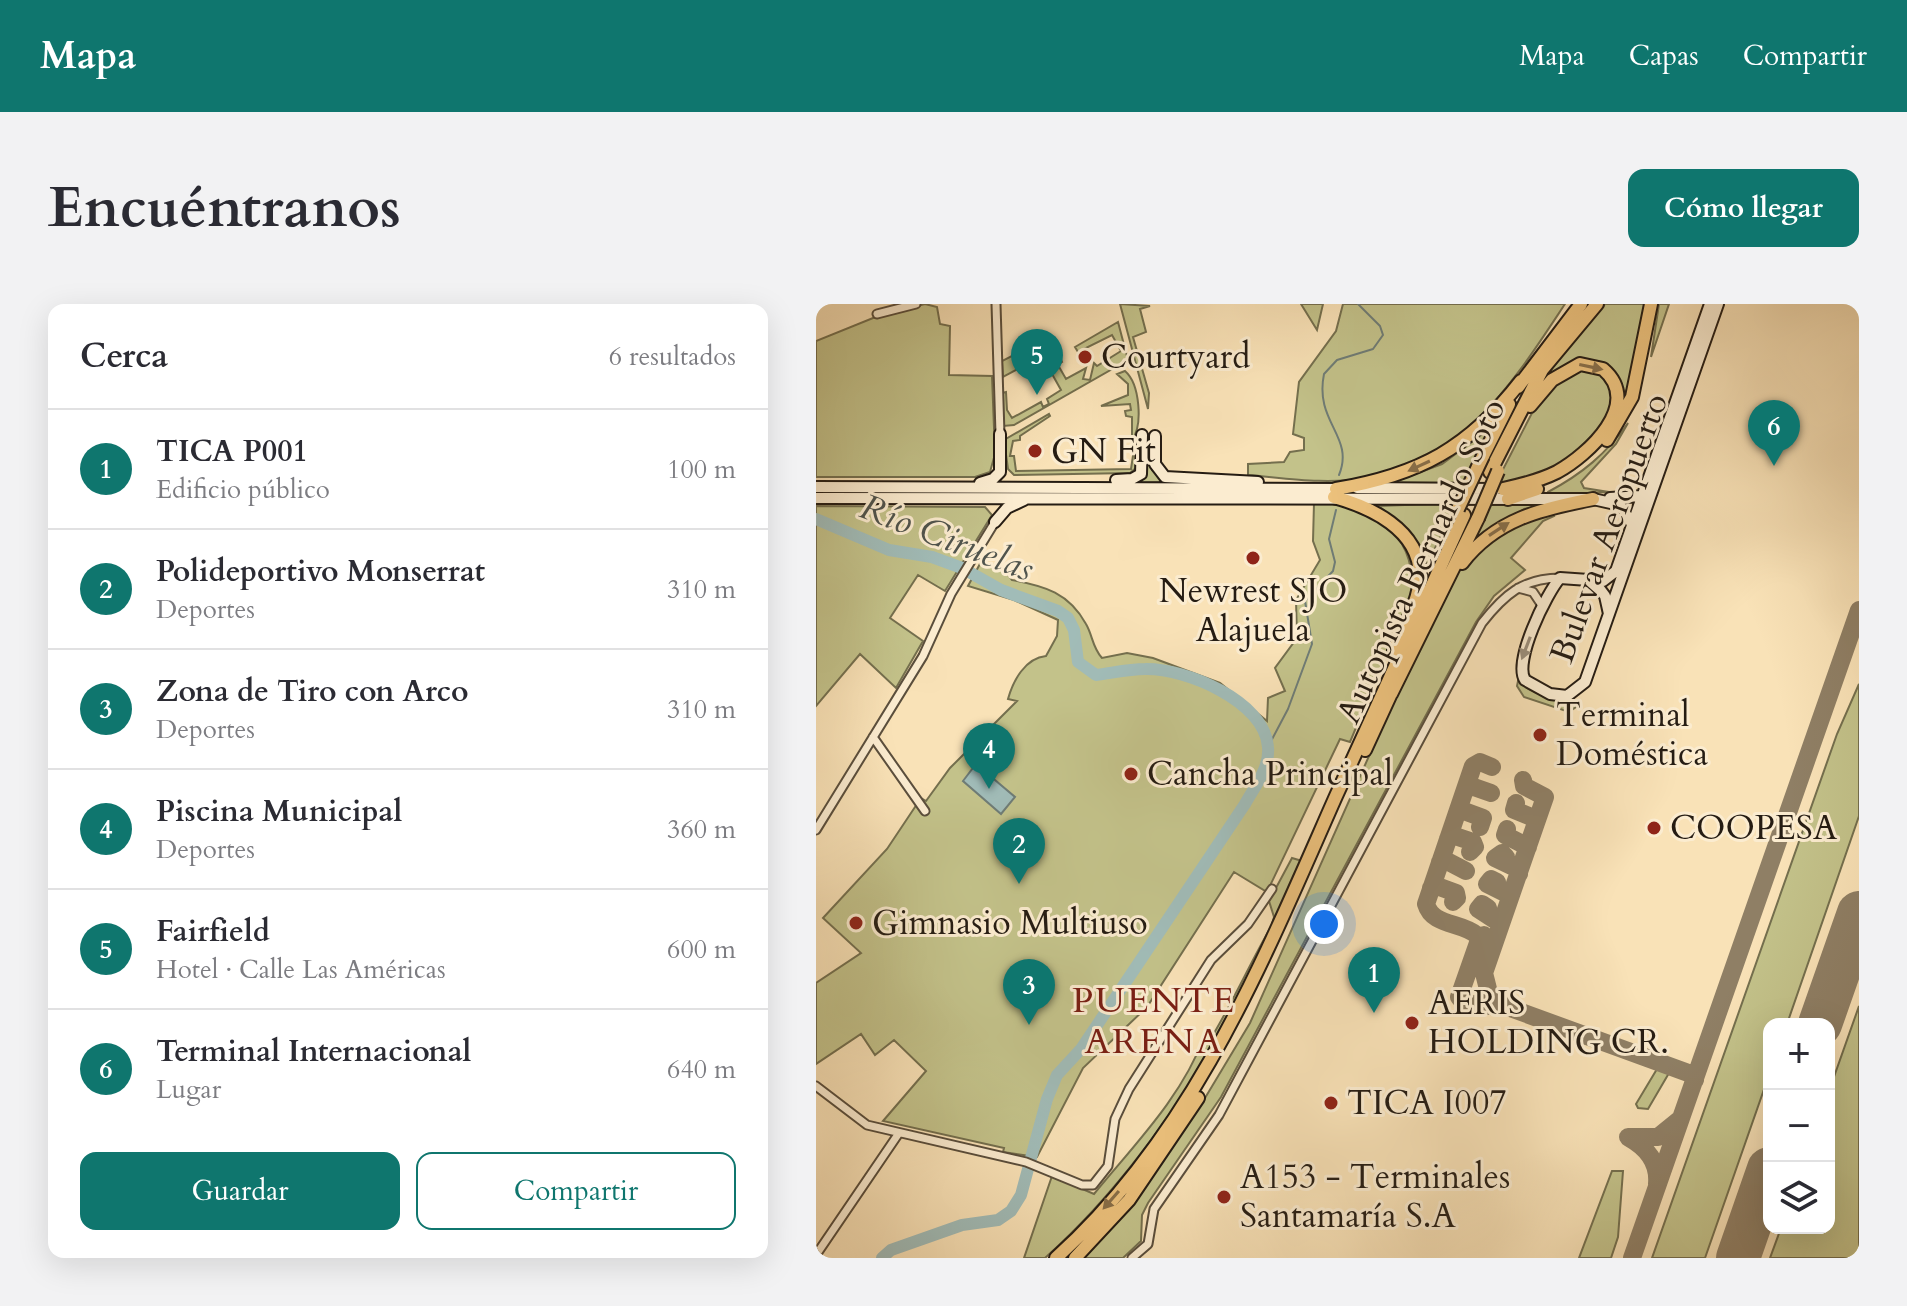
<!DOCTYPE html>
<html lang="es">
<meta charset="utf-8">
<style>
body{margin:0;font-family:Cardo,serif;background:#f2f2f3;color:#2b2b33}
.controls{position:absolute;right:24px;bottom:24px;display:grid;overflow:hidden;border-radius:16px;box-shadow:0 8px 32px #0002}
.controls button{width:72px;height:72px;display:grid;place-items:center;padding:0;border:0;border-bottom:2px solid #e1e1e2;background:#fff;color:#2b2b33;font:40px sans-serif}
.you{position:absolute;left:508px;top:620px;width:28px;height:28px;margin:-20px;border:6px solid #fff;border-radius:50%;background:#1a73e8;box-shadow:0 0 0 12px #1a73e833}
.badge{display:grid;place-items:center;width:52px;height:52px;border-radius:50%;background:#0f766e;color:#fff;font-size:26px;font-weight:700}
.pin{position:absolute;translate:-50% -66px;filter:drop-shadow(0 2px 4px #0008)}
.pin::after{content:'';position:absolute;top:42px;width:28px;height:24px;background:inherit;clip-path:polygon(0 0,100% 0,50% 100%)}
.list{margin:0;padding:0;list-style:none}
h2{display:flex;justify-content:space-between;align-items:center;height:104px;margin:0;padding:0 32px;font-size:34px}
h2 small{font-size:26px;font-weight:400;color:#7c7c81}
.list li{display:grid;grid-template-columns:52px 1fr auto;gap:24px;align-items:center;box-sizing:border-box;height:120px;padding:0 32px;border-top:2px solid #e1e1e2}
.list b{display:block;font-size:30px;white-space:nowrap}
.list p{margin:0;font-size:26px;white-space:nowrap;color:#7c7c81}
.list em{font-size:26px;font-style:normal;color:#7c7c81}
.actions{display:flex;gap:16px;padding:24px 32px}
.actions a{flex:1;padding:18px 0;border:2px solid #0f766e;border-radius:16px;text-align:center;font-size:28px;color:#0f766e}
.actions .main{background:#0f766e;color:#fff}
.icon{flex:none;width:44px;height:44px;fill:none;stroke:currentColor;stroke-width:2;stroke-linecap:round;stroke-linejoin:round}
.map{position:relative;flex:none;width:1043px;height:954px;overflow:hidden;border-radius:16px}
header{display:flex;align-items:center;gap:48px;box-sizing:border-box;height:112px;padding:0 40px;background:#0f766e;color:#fff}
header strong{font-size:38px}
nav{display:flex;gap:44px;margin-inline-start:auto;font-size:28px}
.intro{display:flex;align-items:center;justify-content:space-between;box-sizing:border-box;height:192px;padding:0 48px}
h1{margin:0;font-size:56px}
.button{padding:20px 36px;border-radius:16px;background:#0f766e;color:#fff;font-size:28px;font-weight:700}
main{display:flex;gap:48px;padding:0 48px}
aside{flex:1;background:#fff;border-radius:16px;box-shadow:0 8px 32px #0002}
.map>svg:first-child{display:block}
.green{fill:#c3c28a;stroke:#746f4e;stroke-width:2}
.water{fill:#a1bcb8;stroke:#6f7c76;stroke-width:2}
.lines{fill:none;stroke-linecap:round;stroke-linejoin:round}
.stream{stroke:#6f7c76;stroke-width:2}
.river{stroke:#a1bcb8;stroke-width:12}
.taxiway{stroke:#8f7f65;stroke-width:18}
.runway{stroke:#8f7f65;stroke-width:44}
.street-casing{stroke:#5a4e3c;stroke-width:11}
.secondary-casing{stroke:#251c13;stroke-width:14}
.highway-casing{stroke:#251c13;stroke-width:16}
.street{stroke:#fbecd0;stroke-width:7}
.secondary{stroke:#fbecd0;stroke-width:10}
.highway{stroke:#ecc17c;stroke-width:12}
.highway-bridge-casing{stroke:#251c13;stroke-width:16;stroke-linecap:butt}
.highway-bridge{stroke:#ecc17c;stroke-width:12}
.oneway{fill:#886e48}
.oneway2{fill:#9b8e7b}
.poi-dot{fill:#8f2418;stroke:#fbecd0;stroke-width:3}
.labels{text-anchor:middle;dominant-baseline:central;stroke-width:6;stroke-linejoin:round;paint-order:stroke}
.poi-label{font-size:34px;fill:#251c13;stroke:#fbecd0;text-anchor:start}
.street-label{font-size:34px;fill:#251c13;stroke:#fbecd0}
.water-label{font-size:36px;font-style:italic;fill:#50544d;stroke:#fbecd0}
.neighbourhood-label{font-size:36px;letter-spacing:2px;fill:#7a1f14;stroke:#fbecd0}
</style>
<header>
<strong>Mapa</strong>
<nav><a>Mapa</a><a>Capas</a><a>Compartir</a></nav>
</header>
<div class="intro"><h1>Encuéntranos</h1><a class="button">Cómo llegar</a></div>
<main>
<aside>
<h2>Cerca<small>6 resultados</small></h2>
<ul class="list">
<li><span class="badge">1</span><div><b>TICA P001</b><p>Edificio público</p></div><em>100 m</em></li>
<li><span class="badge">2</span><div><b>Polideportivo Monserrat</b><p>Deportes</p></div><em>310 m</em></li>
<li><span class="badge">3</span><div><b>Zona de Tiro con Arco</b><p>Deportes</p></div><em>310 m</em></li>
<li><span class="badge">4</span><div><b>Piscina Municipal</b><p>Deportes</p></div><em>360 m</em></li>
<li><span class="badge">5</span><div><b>Fairfield</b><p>Hotel · Calle Las Américas</p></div><em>600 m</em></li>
<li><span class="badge">6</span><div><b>Terminal Internacional</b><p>Lugar</p></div><em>640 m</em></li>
</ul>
<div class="actions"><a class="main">Guardar</a><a>Compartir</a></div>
</aside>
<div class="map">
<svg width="1043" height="954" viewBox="0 0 1043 954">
<rect width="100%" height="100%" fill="#f9e2b7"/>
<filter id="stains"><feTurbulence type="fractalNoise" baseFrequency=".0025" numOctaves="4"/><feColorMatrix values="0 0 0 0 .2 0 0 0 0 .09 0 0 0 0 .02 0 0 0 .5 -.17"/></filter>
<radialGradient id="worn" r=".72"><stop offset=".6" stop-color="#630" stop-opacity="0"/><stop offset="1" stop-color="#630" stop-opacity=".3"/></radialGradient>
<!-- green -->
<path class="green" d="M109,0l12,3 3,17 10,2 -1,49 43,1 3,78 -5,18 -15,5h-159v-136l62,-25z
M304,0l30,2 -10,3 6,23 -13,5 16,56 -1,16z
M485,0h22l-6,26z
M527,0h222c-53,80 -98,154 -201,174 -37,7 -79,0 -116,-3v-11l36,-2 6,-10 14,-2v-12l-11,-4 6,-52 37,-51z
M789,0h42l-19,86 -4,1c-40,-42 -29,-37 -80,-8l12,-22z
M843,0h10l-18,53z
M302,18l10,38 -114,65 -11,1 -1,-33 4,-1 1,18 5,8 29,-16 2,5 6,-3 -2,-5 14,-9 -19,-34 -39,21 -1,-16 49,-25 11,26 -4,3 8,14 20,-11 -3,11 7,1 4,-17 3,3 24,-15 -9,-16 -34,17 -3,-5z
M770,64c57,15 7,74 -20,94 -21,15 -46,19 -71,23l38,-74 24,-29z
M309,67c15,13 18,54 7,69v-23l-6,-1 -1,-5 6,-1 -1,-6 -29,2 27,-11v-11l-11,-10z
M233,110l1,2 -30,20v4l-7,1 -3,15h4l2,15 115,-2 3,-20h4l-1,18 -7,6 -116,2 -6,-6 -4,-29z
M812,119l-12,21 -35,38 3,6 25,4 -61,3v-3c34,-18 58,-38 80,-69z
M676,123l-28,56h-73l51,-19z
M331,138h5v28l14,12 -35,1 6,-3z
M744,198l-36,7 -57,41 20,-46z
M498,199c57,0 102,28 98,91l-62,148 -10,-3 -73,153 -33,-20 -87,135 -64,61 -46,89 -34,-5 1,-4 -121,-27 43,-50 -32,-31 -19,15 -14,-21 -45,30v-81l45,-30 -38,-35 64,-69 34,-51 5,3 24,-33 67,-67 -9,-2c5,-18 17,-41 38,-43l11,-20 1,-16 -44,-20 -46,-14 13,-24 21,5 10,13c33,6 57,13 74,44 7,12 6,23 16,34l25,-5 26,5 67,25 47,38 1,-23 17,-7 -10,-23 22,-30 -1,-38 24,-40 -7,-19z
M640,199l-32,69 -31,-54 -14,-12z
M0,202l169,1 7,8 -47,76 -27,-16 -28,43 33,23 -27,47 -36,-34 -44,52z
M735,206l3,6 -11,5 -32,37 14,12 -31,26 -18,26 -255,475 -73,106 -6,12 -1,26 -18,17h-39l54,-63 61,-87 51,-85 189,-424c34,-55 55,-63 112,-89z
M702,377c16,15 37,19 57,19l1,7 -7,5 -45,-15 -7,-11z
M1043,380v132l-72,208h-18v51l-64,183h-53l185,-524z
M476,554l10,3c-18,41 -33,84 -54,124 -53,99 -119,198 -203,273h-21l28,-82 42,18c40,-49 88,-97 110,-157l6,3c23,-38 40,-77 62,-115l2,-8 -5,-16z
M1043,702v252h-89l11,-30h48v-137z
M841,765l12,4 -21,36 -10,-1 -2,-4z
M796,867h11l-5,66 -7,21h-32z"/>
<!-- water -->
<path class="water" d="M160,460l39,33 -14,17 -38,-33z"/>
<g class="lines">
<!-- stream -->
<path class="stream" d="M523,171c16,-39 -25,-52 -15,-101l13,-14 36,-11 10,-14 -3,-9 -22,-22
M452,443l20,-38 24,-65 -7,-43 28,-30 2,-9 -6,-23 7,-29"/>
<!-- river -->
<path class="river" d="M0,215l73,31 43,7 30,11 39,22 57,21 10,7 6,12 4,32 18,13c16,-2 33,-6 49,-6 40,-1 120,32 123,78 2,21 -13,39 -23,57l-164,245 -24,26 -10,24 -26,96 -10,16 -13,9 -36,5 -71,25 -9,8"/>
<!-- taxiway -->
<path class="taxiway" d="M707,476l1,6 21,11 -61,176 7,28 200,73 4,6
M650,483l5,-1 20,7
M700,499l-2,7 20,8 2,4
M641,509l7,-2 19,7 -3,9
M691,525l-2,6 23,12
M632,535l4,-4 21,7 2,5 -5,5
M690,553l-4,-4 -7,5 21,10 3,6
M624,558l5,-2 21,11
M681,578l-6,-3 -4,5 20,10 2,6
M615,584l6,-2 19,7 1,5 -4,4
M672,604l-6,-4 -4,5 23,15
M668,631l-5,5 -20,57 5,6 35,4
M671,657c-1,-47 -52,-26 -61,-57l47,-138 7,-4 12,5
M812,833h30l21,-17
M813,834c18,10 30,24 28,46
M816,954l227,-648"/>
<!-- runway -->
<path class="runway" d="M1004,720l39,-111
M922,954l31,-89"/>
<defs>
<path id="street" d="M180,0l4,130
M61,10l39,-10
M702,284l15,4 10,15
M57,433l52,74
M0,526l107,-174 28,-62 44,-72
M0,782l51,39 159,37 56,23h11l15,-19 7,-47 14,-30 82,-129 37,-36 24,-35
M0,951l83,-122
M316,954l16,-14 6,-35 65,-94 263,-492c22,-28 41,-45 78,-45"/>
<path id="secondary" d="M894,0l-94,267 -13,10 -43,-3c-14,16 -47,84 -35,102l25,14 17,2 18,-14 133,-378
M339,132v28l10,13 93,5
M300,176l16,-1 9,-5 1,-39
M164,179l13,-4 7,-7v-38
M0,183l525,2
M541,184l140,1
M0,194l777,1 27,6 12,19
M794,194l32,-2
M179,218l12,-14 17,-8
M777,276l12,16 4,18"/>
<path id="highway" d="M702,83l63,-83
M791,136l25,-43 19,-93
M667,152l26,-52
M674,168l52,-102 55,-66
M520,185c83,-14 133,-41 185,-108
M687,185c19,-4 36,-8 54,-17 31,-17 87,-68 46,-103l-23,-5 -28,16 -22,26
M518,193c36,10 85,32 86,78 0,25 -16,52 -26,75
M692,195l29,-10
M646,259c34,-44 79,-54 131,-64
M575,390l87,-176
M549,446l29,-63
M240,954c138,-124 207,-297 280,-462 42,-94 86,-187 128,-281
M259,954l54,-58 69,-102"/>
</defs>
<!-- street casing -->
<use href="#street" class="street-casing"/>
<!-- secondary casing -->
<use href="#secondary" class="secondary-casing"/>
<!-- highway casing -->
<use href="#highway" class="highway-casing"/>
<!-- street -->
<use href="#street" class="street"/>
<!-- secondary -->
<use href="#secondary" class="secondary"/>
<!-- highway -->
<use href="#highway" class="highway"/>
<defs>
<path id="highway-bridge" d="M642,205l25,-53
M662,214l20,-47"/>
</defs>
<!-- highway-bridge casing -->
<use href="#highway-bridge" class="highway-bridge-casing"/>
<!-- highway-bridge -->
<use href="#highway-bridge" class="highway-bridge"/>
</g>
<!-- one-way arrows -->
<defs><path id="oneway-solid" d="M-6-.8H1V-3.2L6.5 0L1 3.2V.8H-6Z" transform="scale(2)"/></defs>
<g class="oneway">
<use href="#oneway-solid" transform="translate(775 63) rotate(12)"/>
<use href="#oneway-solid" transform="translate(603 162) rotate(155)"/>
<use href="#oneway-solid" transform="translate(683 225) rotate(-33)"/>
<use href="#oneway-solid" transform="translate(295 896) rotate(131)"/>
</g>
<use class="oneway2" href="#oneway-solid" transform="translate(710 344) rotate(111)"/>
<!-- markers -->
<g class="poi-dot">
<circle cx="269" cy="53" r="8"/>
<circle cx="219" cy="147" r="8"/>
<circle cx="437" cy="254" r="8"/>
<circle cx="724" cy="431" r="8"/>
<circle cx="315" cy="470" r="8"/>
<circle cx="838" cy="524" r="8"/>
<circle cx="40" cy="619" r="8"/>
<circle cx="596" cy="719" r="8"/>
<circle cx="515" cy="799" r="8"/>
<circle cx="408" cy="893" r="8"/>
</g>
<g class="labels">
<!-- poi labels -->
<g class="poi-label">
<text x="285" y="53">Courtyard</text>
<text x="235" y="147">GN Fit</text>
<text x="437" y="287" text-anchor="middle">Newrest SJO<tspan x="437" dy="39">Alajuela</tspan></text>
<text x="740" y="411">Terminal<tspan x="740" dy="39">Doméstica</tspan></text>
<text x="331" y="470">Cancha Principal</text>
<text x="854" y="524">COOPESA</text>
<text x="56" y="619">Gimnasio Multiuso</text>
<text x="612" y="699">AERIS<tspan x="612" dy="39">HOLDING CR.</tspan></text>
<text x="531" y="799">TICA I007</text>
<text x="424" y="873">A153 - Terminales<tspan x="424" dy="39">Santamaría S.A</tspan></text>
</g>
<!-- street labels -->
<g class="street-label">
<text transform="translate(793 224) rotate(-70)">Bulevar Aeropuerto</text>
<text transform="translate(605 257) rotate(-65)">Autopista Bernardo Soto</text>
</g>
<!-- water labels -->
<g class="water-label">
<text transform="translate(131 234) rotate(21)">Río Ciruelas</text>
</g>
<!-- neighbourhood labels -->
<g class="neighbourhood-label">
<text x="338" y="696">PUENTE<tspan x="338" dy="41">ARENA</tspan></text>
</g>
</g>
<rect width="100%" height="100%" filter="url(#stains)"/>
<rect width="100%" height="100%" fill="url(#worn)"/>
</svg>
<div class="controls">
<button>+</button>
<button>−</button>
<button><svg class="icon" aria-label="layers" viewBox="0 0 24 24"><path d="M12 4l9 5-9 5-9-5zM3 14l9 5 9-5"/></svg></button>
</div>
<div class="you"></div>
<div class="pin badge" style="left:558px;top:709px">1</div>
<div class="pin badge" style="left:203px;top:580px">2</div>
<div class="pin badge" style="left:213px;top:721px">3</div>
<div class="pin badge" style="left:173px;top:485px">4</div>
<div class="pin badge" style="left:221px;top:91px">5</div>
<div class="pin badge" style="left:958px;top:162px">6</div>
</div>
</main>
